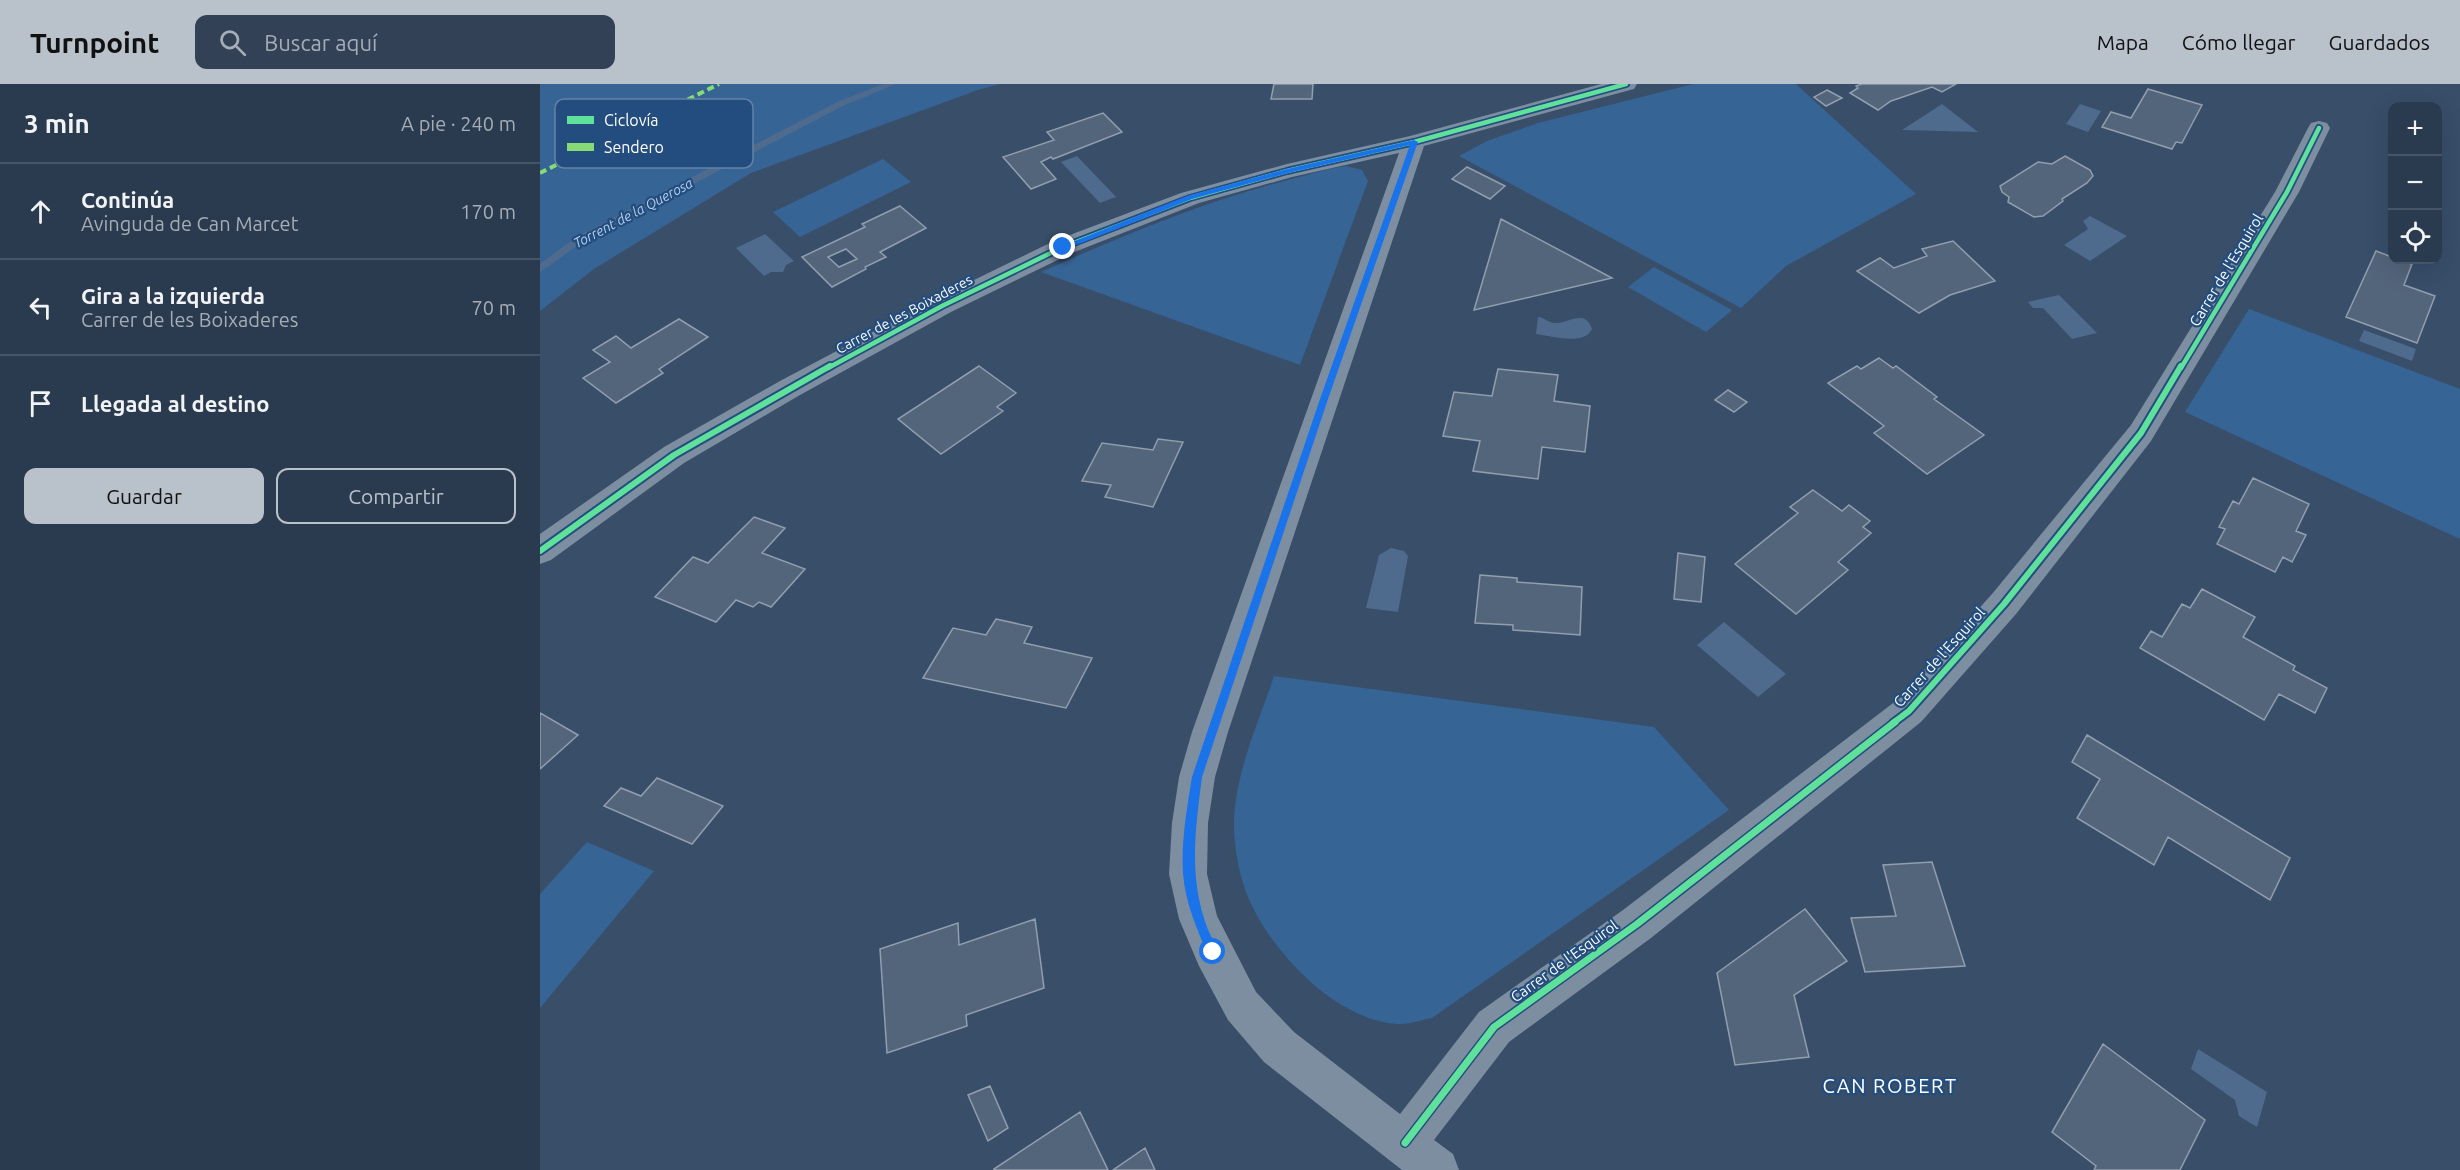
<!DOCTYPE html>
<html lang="es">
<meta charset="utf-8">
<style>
body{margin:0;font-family:Ubuntu,sans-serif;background:#324156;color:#f1f3f6}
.controls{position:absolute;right:18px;top:18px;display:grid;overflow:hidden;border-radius:12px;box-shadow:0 6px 24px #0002}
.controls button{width:54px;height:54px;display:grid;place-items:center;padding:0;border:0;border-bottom:2px solid #465466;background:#2a3a4f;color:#f1f3f6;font:30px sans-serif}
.stop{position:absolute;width:18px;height:18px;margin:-14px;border:4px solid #1a73e8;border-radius:50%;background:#fff}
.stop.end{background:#1a73e8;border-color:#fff;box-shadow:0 2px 6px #0008}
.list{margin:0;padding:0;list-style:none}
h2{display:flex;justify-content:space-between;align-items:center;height:78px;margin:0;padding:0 24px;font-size:26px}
h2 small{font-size:20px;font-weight:400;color:#a5adb7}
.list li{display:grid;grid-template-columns:39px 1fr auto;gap:18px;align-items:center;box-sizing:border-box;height:96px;padding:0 24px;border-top:2px solid #465466}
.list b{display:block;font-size:22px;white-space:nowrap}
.list p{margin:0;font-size:20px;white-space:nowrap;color:#a5adb7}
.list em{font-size:20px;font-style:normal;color:#a5adb7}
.actions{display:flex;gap:12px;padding:18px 24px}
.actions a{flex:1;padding:14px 0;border:2px solid #b9c1ca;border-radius:12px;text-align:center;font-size:21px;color:#b9c1ca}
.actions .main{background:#b9c1ca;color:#111}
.icon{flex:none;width:33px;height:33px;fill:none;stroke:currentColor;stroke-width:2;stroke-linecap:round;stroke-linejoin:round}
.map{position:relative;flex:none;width:1920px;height:1086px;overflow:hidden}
header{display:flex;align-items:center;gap:36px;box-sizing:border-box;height:84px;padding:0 30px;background:#b9c1ca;color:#111}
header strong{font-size:28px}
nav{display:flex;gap:33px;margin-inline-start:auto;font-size:21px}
.search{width:420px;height:54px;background:#324156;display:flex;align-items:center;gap:15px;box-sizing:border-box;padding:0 21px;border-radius:12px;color:#a5adb7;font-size:22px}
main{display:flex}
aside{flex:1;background:#2a3a4f}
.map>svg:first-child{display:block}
.green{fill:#366495}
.water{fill:#4e6b8e}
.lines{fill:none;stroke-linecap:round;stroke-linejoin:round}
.stream{fill:#4e6b8e;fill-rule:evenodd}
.building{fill:#53657b;stroke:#919eae;stroke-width:1.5;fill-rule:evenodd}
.minor{fill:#7d8ea0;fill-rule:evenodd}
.quiet{stroke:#86db77;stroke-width:4;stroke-dasharray:7 4;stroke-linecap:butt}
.cycleway-far2-casing{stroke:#234d7e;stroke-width:8}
.cycleway-far1-casing{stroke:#234d7e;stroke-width:10}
.cycleway-casing{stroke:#234d7e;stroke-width:10}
.cycleway-far2{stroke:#60e19b;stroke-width:4.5}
.cycleway-far1{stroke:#60e19b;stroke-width:6}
.cycleway{stroke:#60e19b;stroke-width:7}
.route{fill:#1a73e8}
.labels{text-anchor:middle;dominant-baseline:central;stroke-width:4.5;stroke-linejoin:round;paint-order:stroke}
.far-water-label{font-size:14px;font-style:italic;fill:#b3cfee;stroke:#234d7e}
.far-street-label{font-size:14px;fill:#fff;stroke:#234d7e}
.street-label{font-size:15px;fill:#fff;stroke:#234d7e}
.near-neighbourhood-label{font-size:20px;letter-spacing:1.5px;fill:#fff;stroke:#234d7e}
.key{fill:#234d7e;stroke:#6582a5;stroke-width:1.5}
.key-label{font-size:16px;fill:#fff}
</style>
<header>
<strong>Turnpoint</strong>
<div class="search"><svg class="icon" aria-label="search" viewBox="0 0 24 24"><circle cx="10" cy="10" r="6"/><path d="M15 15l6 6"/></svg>Buscar aquí</div>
<nav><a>Mapa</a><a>Cómo llegar</a><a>Guardados</a></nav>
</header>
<main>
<aside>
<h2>3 min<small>A pie · 240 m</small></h2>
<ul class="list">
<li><svg class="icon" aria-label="ahead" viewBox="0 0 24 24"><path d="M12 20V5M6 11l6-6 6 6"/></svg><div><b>Continúa</b><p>Avinguda de Can Marcet</p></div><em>170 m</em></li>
<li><svg class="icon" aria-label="left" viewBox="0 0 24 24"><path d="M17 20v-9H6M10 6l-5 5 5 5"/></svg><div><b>Gira a la izquierda</b><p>Carrer de les Boixaderes</p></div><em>70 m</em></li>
<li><svg class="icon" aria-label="arrive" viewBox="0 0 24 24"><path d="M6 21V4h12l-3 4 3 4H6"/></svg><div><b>Llegada al destino</b></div></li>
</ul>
<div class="actions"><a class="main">Guardar</a><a>Compartir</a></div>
</aside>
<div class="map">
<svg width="1920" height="1086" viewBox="0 0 1920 1086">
<rect width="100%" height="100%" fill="#384e69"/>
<!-- green -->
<path class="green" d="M0,0h460l-22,6 -227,83 -157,96 -54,42z
M1153,0h103l120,110 -130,72 -45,42 -282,-152 28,-15 51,-18z
M343,75l28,23 -111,55 -27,-25z
M806,82l16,4 6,11 -68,184 -259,-93c80,-36 162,-70 247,-92 19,-5 38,-11 58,-14z
M1114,183l78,43 -26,22 -78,-45z
M1709,225l211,80v150l-275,-127z
M734,592l380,51 75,83 -297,208c-11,2 -25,7 -36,6 -59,-5 -117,-65 -143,-116 -12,-23 -18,-53 -19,-79 -1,-52 24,-105 40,-153z
M47,758l67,29 -114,137v-114z"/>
<!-- water -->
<path class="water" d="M1402,20l36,28 -76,-2z
M1540,20l21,7 -13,21 -22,-8z
M537,72l39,41 -16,6 -39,-41z
M1550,132l37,20 -37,25 -26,-16 24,-16 -5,-8z
M225,150l29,27 -8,4 -3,7h-12l-7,4 -28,-28z
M1519,211l38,38 -25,6 -29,-31h-10l-5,-6z
M998,233c7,0 9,6 17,6 13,1 30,-15 37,6 -7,17 -41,7 -56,5z
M1824,246l52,19 -4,12 -53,-20z
M851,464l13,3 4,5 -10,56 -32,-4 13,-53z
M1184,538l62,52 -28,23 -61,-52z
M1658,965l69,43 -10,35 -18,-11 -4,-16 -44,-31z"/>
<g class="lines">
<!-- stream -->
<path class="stream" d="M343,0h13l-53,22 -259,135 -44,31v-8l36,-27 261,-135z"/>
</g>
<!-- building -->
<path class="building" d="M734,0h39l-1,15h-41z
M1322,0h94l-14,8 -10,-5 -41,14 -13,9 -28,-17 8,-5 -2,-2z
M1608,5l54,16 -20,38 -6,-1 -4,7 -70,-22 9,-15 20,6z
M1287,6l15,8 -16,8 -12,-9z
M563,29l19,19 -69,27 -2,-2 -10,5 15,17 -25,10 -28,-32 51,-17 -7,-8z
M1525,72l25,14 3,6 -6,7 -25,16 1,2 -20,15 -9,1 -26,-15 1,-5 -7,-5 -2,-6 38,-24 14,2z
M927,83l38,19 -15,13 -38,-20z
M360,122l26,22 -46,24 6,5 -21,10 1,2 -34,18 -30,-30 63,-30 -3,-3zM306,165l11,10 -18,8 -11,-10z
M961,135l111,59 -138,32z
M1413,157l42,40 -45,14 -31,18 -62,-42 23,-13 14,10 33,-12 -5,-7z
M1836,167l16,6v3l20,4 -8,21 31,11 -18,47 -71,-26z
M139,235l29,18 -49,32 4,4 -47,30 -33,-25 27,-16 -17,-12 23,-14 15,12z
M1339,274l14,10 3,-2 41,31 -3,2 50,36 -57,39 -53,-41 10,-7 -56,-43 29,-17 4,3z
M439,282l37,27 -19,14 6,4 -62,43 -43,-35z
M958,285l60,6 -4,26 36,5 -5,46 -43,-5 -4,32 -65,-8 7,-30 -37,-5 11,-44 38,4z
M1188,306l19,12 -13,10 -19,-12z
M618,355l25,3 -30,65 -48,-10 6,-12 -29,-4 20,-38 51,7z
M1713,394l56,26 -13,27 10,4 -14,27 -9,-5 -8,15 -58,-28 8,-15 -6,-2 14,-26 6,3z
M1273,406l29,21 7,-6 21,16 -7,6 8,6 -33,29 10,8 -52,44 -61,-50 63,-51 -8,-6z
M214,433l31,11 -23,25 43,16 -34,38 -12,-5 -6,5 -17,-7 -20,22 -61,-25 38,-40 15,6z
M1138,469l27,4 -4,45 -27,-3z
M940,491l37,3v4l65,5 -2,48 -67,-5v-5l-38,-2z
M1662,505l53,28 -12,20 52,29 -2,4 34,18 -12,25 -36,-19 -15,26 -124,-72 11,-17 11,6 20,-33 8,4z
M456,535l36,8 -8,16 68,15 -26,50 -143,-30 30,-50 33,7z
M0,629l38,22 -38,34z
M1547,651l203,123 -20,42 -102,-63 -14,28 -77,-47 23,-39 -28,-17z
M117,694l66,28 -31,38 -88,-38 17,-18 20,8z
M1392,778l33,104 -100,6 -14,-54 45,-2 -13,-51z
M1265,825l42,52 -53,34 15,62 -74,8 -18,-92z
M495,835l9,69 -78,27 1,11 -80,27 -7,-104 78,-26 1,22z
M1563,960l102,76 -25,50h-86l2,-4 -44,-34z
M450,1002l18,42 -20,13 -20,-46z
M540,1028l28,58h-114v-1z
M605,1064l10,22h-42z"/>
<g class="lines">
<!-- minor -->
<path class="minor" d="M1061,0h36l-3,5 -210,57 -196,586 -13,45 -7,46 -1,51 10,42 39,76 38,40 106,82 79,-102 144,-102 274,-210 95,-106 139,-169 144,-233 33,-64 3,-5 8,-2 8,2 3,5 -31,64 -148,249 -135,173 -95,108 -270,216 -142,104 -75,98 19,14 6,16h-57l-138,-108 -36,-42 -29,-54 -20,-47 -10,-45 3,-51 7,-46 13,-45 207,-579 -107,24 -93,26 -127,50 -121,59 -151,83 -116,68 -133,97 -11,4v-30l124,-87 116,-66 153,-81 121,-59 127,-48 106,-29 123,-28z"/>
<!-- quiet -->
<path class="quiet" d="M0,89l179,-89"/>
<defs>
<path id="cycleway-far2" d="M288,284l114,-62 121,-59 127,-49 97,-27 127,-29 212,-58
M1641,284l106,-176 32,-64"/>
<path id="cycleway-far1" d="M0,467l134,-96 156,-89
M1353,639l16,-12 95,-107 137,-171 40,-67"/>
<path id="cycleway" d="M865,1059l89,-116 143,-103 258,-202"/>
</defs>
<!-- cycleway-far2 casing -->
<use href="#cycleway-far2" class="cycleway-far2-casing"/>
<!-- cycleway-far1 casing -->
<use href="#cycleway-far1" class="cycleway-far1-casing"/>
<!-- cycleway casing -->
<use href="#cycleway" class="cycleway-casing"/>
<!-- cycleway-far2 -->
<use href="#cycleway-far2" class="cycleway-far2"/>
<!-- cycleway-far1 -->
<use href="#cycleway-far1" class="cycleway-far1"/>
<!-- cycleway -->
<use href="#cycleway" class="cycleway"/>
</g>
<!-- route -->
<path class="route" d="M874,56l4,2 -90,257 -126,378c-6,47 -13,95 2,141 3,12 10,23 15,34l-6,6 -4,-2c-12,-26 -24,-54 -26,-83 -2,-32 4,-65 9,-96l128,-378 90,-254 -122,28 -96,26 -126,50 -6,-2 127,-51 100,-27z"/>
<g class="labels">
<!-- far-water labels -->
<g class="far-water-label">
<text transform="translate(93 129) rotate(-28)">Torrent de la Querosa</text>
</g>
<!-- far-street labels -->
<g class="far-street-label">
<text transform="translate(364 230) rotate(-28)">Carrer de les Boixaderes</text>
</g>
<!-- street labels -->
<g class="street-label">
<text transform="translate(1686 186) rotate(-59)">Carrer de l'Esquirol</text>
<text transform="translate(1399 573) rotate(-48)">Carrer de l'Esquirol</text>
<text transform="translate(1024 877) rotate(-36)">Carrer de l'Esquirol</text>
</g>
<!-- near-neighbourhood labels -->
<g class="near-neighbourhood-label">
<text x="1350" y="1001">CAN ROBERT</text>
</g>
</g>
<!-- legend -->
<rect x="15" y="15" width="198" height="69" rx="9" class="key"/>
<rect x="27" y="32" width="27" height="8" fill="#60e19b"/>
<rect x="27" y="59" width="27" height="8" fill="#86db77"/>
<g class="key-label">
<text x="64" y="42">Ciclovía</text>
<text x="64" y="69">Sendero</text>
</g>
</svg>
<div class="controls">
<button>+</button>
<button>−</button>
<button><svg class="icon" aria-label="locate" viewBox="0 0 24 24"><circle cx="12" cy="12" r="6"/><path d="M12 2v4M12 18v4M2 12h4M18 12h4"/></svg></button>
</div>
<div class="stop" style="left:673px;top:868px"></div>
<div class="stop end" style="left:523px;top:163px"></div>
</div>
</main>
